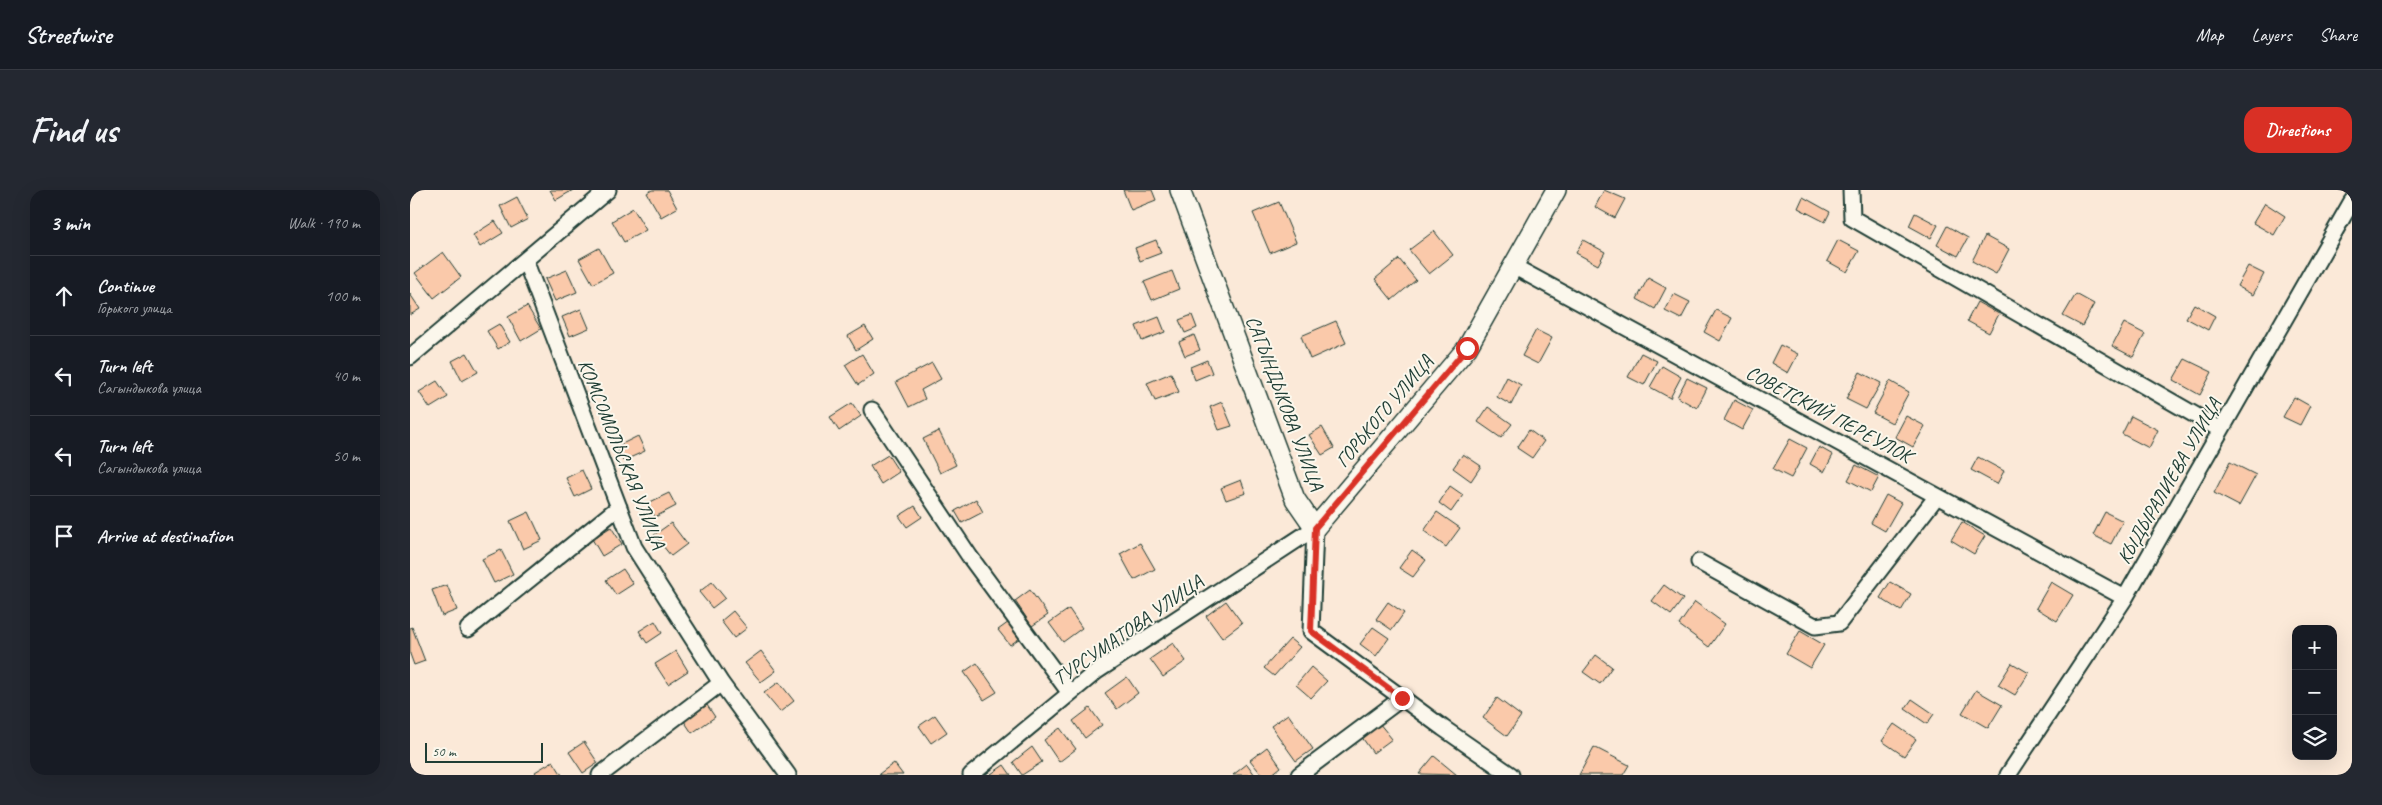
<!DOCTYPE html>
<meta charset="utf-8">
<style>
body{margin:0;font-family:Caveat,sans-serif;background:#242831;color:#f1f3f6}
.controls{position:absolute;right:15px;bottom:15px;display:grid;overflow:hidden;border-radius:10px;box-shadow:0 5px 20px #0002}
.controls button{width:45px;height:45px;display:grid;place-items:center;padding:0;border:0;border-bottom:1px solid #363941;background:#171b24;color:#f1f3f6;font:25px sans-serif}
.scale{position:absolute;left:15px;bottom:12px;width:118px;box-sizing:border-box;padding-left:5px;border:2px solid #1f3d34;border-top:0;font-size:14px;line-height:18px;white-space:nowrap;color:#1f3d34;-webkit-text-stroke:4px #fbf7ec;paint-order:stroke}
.stop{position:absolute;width:15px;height:15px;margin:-11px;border:4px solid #d93025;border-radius:50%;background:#fff}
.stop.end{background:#d93025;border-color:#fff;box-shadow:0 1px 5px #0008}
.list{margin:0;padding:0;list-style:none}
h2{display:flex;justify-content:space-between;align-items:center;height:65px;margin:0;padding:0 20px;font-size:21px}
h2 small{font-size:16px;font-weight:400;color:#9ea1a6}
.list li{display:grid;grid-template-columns:32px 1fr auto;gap:15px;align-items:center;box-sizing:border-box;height:80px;padding:0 20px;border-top:1px solid #363941}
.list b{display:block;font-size:19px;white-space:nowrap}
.list p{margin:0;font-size:16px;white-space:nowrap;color:#9ea1a6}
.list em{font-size:16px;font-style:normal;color:#9ea1a6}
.icon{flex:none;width:28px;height:28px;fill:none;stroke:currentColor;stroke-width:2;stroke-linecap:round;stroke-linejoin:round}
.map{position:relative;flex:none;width:1942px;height:585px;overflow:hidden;border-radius:15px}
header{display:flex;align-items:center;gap:30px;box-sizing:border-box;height:70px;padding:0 25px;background:#171b24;border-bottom:1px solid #363941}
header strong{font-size:24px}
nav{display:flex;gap:28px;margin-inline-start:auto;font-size:18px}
.intro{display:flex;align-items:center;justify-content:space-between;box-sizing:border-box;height:120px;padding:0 30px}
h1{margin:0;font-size:35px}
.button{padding:12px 22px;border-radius:15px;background:#d93025;color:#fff;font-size:18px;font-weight:700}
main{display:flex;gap:30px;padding:0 30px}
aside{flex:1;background:#171b24;border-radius:15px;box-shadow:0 5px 20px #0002}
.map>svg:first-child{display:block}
.building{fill:#fac9aa;stroke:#1f3d34}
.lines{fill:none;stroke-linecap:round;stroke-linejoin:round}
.minor-casing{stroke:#1f3d34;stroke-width:19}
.tertiary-casing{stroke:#1f3d34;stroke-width:22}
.minor{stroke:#fbf7ec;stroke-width:15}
.tertiary{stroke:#fbf7ec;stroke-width:19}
.route{stroke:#d93025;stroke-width:6}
.labels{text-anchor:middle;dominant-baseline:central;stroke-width:4;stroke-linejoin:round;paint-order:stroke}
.street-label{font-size:20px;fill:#1f3d34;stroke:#fbf7ec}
</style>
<header>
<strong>Streetwise</strong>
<nav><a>Map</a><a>Layers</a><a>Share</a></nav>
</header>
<div class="intro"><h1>Find us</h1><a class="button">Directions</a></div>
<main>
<aside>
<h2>3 min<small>Walk · 190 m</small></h2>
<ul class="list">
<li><svg class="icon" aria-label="ahead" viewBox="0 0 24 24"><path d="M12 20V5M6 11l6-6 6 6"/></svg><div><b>Continue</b><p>Горького улица</p></div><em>100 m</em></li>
<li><svg class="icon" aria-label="left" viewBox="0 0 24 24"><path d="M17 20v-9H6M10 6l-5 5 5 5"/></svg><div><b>Turn left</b><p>Сагындыкова улица</p></div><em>40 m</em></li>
<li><svg class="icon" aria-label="left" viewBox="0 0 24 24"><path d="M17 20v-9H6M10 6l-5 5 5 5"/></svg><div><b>Turn left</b><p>Сагындыкова улица</p></div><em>50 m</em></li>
<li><svg class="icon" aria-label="arrive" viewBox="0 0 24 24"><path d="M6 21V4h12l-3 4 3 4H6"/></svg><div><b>Arrive at destination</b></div></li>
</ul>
</aside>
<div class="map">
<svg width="1942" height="585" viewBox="0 0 1942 585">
<rect width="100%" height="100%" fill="#fbe9d8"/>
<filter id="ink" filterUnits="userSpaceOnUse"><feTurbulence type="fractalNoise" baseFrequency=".02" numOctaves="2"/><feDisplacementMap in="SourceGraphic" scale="10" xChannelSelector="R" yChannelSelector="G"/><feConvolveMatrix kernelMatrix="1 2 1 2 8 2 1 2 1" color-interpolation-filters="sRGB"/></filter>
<g filter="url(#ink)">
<!-- building -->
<path class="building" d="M140,0h23l-17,10z
M242,0h15l10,18 -16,9 -14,-24z
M713,0h29l4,10 -25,10z
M1194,0l21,9 -10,19 -20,-11z
M107,7l11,22 -17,9 -11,-22z
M1393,7l27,15 -5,10 -27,-14z
M869,12l17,40 -26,11 -17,-40z
M1855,13l20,13 -11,19 -21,-12z
M223,18l13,22 -22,12 -12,-21z
M1505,23l23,12 -7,13 -22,-12z
M85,31l8,12 -23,14 -7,-12z
M1537,36l21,12 -10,18 -21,-11z
M1024,41l19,24 -24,19 -20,-24z
M1575,46l24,13 -13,25 -24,-13z
M746,50l5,13 -21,8 -5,-13z
M1173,50l22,12 -7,13 -22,-12z
M1428,50l21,11 -12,21 -20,-11z
M189,58l14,25 -20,11 -14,-25z
M33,62l18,25 -27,21 -19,-25z
M989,69l17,21 -24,20 -17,-21z
M1838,76l16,8 -11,21 -16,-9z
M157,80l10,22 -22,9 -10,-22z
M762,81l7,18 -27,11 -8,-18z
M1238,88l18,10 -11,21 -18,-10z
M0,104l10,15 -10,6z
M1264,104l16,8 -9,17 -16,-8z
M1666,104l18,10 -12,22 -19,-10z
M1567,112l22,12 -10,19 -22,-12z
M1784,114l21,12 -7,14 -22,-12z
M117,116l14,23 -20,12 -13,-24z
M171,119l8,19 -19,8 -8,-19z
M1306,120l16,8 -12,23 -16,-9z
M782,125l5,13 -12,5 -6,-13z
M749,127l6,15 -23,9 -6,-15z
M926,131l10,22 -36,16 -9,-23z
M1714,133l21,11 -12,23 -21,-11z
M89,134l11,18 -12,7 -11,-18z
M455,136l8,13 -17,11 -8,-14z
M1126,140l16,8 -14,26 -16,-8z
M784,145l6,15 -15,6 -6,-14z
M1370,155l18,9 -10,19 -17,-10z
M57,163l11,19 -16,9 -10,-20z
M1231,163l16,8 -13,24 -16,-8z
M452,164l12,20 -16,11 -13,-20z
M1775,169l27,13 -12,23 -27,-15z
M797,170l5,13 -17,7 -5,-13z
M522,173l9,16 -20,11 4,9 -16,8 -13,-25z
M1252,176l19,11 -11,21 -20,-11z
M1450,182l21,11 -15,26 -20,-10z
M761,183l8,19 -24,9 -8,-18z
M1097,187l14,8 -10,20 -14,-8z
M1277,188l20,10 -10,20 -20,-11z
M27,191l11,16 -18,11 -11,-16z
M1480,191l19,11 -17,31 -19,-10z
M1884,207l16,9 -10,19 -17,-8z
M1324,210l19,10 -11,20 -18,-10z
M812,212l10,24 -13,4 -9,-23z
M442,213l9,13 -22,15 -9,-14z
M1078,217l24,17 -11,14 -23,-16z
M1496,226l19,10 -12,21 -18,-10z
M1721,226l27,14 -9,18 -27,-14z
M912,237l12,21 -12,7 -13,-20z
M1119,240l15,11 -12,17 -15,-10z
M529,241l17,34 -16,8 -17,-34z
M228,246l7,15 -22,10 -7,-14z
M1380,249l17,9 -16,30 -18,-9z
M1409,257l14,8 -9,17 -14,-8z
M1053,264l18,12 -10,15 -18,-13z
M478,265l11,17 -18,12 -11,-18z
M1568,267l26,14 -7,13 -26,-14z
M1820,272l26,13 -17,31 -25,-13z
M1446,275l23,12 -8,15 -23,-12z
M172,280l9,19 -16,8 -9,-19z
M831,290l5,13 -20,7 -5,-12z
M1040,296l13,9 -12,17 -12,-9z
M259,303l7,13 -21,11 -7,-14z
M1476,305l15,8 -16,28 -14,-8z
M566,309l7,13 -21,11 -7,-12z
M505,316l7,11 -15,10 -8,-11z
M119,322l13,28 -19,9 -13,-28z
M1027,322l23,16 -14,19 -22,-16z
M1695,322l18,9 -12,23 -18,-9z
M1552,332l23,14 -11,18 -23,-14z
M261,333l16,21 -16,12 -17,-21z
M201,337l11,17 -20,12 -10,-17z
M730,353l15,26 -21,11 -14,-26z
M91,360l12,24 -19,9 -12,-24z
M1002,360l14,10 -13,17 -14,-9z
M213,379l10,15 -17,11 -10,-15z
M302,392l13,16 -13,10 -13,-16z
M1480,392l21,12 -10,17 -21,-13z
M1641,392l22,13 -16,26 -21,-13z
M37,395l10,25 -15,6 -10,-26z
M1254,395l19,14 -12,16 -19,-14z
M620,400l18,25 -16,11 -17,-25z
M816,411l16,22 -20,15 -16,-22z
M978,412l16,11 -12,17 -16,-11z
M1285,412l30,22 -16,23 -30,-22z
M659,419l13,19 -19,14 -14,-19z
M323,421l14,17 -13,10 -13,-17z
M245,431l7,12 -15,10 -8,-12z
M599,432l11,16 -10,7 -12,-15z
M2,437l13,34 -11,4 -4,-11v-26z
M963,437l16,11 -13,18 -16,-12z
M1390,441l24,14 -14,23 -24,-14z
M880,449l10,8 -26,29 -10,-8z
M763,453l13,18 -23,16 -13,-18z
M266,461l12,20 -20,13 -13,-20z
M351,461l15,20 -15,11 -16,-19z
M1186,465l16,12 -12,17 -17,-12z
M567,473l20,29 -13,8 -20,-28z
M1602,473l17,10 -14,22 -17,-10z
M901,477l16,14 -16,17 -15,-13z
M717,487l11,16 -21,16 -12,-16z
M369,492l15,19 -14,11 -16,-19z
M1566,500l26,15 -14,23 -26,-15z
M1087,508l24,18 -14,20 -24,-18z
M1502,509l22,15 -7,10 -22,-15z
M297,515l8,12 -23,16 -8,-12z
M680,518l12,17 -17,13 -12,-17z
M878,524l25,35 -17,12 -25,-35z
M525,525l12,17 -16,11 -12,-17z
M969,533l13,16 -19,14 -12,-17z
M1484,534l22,15 -12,17 -22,-15z
M650,538l16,21 -17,13 -15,-22z
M174,552l14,21 -15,10 -14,-21z
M622,557l10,15 -20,13 -9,-13z
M857,557l14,20 -10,8h-9l-12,-15z
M1184,557l35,18 -6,10h-44z
M1024,566l23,19 -38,-1z
M143,571l9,14h-25l-2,-3z
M484,573l9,12h-23l-1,-1z
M837,574l8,11h-22z
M594,575l7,10h-19l-1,-1z"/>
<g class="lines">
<defs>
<path id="minor" d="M1441,0l1,28 369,212
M115,70l109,287 87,136 67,92
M1103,76l612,332
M0,167l198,-167
M462,220l98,147 100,136
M905,338l-4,103 132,97 68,47
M1289,372l116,64 24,-3 98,-127
M58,439l151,-122
M190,585l121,-92
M561,585l126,-104 218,-143
M889,585l103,-77
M1598,585l117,-177 227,-397"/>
<path id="tertiary" d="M770,0l115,309 20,29 152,-180 89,-158"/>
</defs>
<!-- minor casing -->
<use href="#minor" class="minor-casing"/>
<!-- tertiary casing -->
<use href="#tertiary" class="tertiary-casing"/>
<!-- minor -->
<use href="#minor" class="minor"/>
<!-- tertiary -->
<use href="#tertiary" class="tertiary"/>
</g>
</g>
<g class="lines" filter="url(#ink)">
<!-- route -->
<path class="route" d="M992,508l-91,-67 4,-103 152,-180"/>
</g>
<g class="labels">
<!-- street labels -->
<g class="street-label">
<text transform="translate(875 213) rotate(69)">САГЫНДЫКОВА УЛИЦА</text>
<text transform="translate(974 221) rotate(-50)">ГОРЬКОГО УЛИЦА</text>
<text transform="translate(1419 224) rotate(28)">СОВЕТСКИЙ ПЕРЕУЛОК</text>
<text transform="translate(212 264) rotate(68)">КОМСОМОЛЬСКАЯ УЛИЦА</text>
<text transform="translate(1759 291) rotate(-60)">КЫДЫРАЛИЕВА УЛИЦА</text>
<text transform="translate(718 440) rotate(-35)">ТУРСУМАТОВА УЛИЦА</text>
</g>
</g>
</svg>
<div class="controls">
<button>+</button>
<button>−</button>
<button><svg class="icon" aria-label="layers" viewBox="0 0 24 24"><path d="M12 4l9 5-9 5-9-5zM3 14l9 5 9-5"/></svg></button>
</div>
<div class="scale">50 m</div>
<div class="stop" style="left:1057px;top:158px"></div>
<div class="stop end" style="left:992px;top:508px"></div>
</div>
</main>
